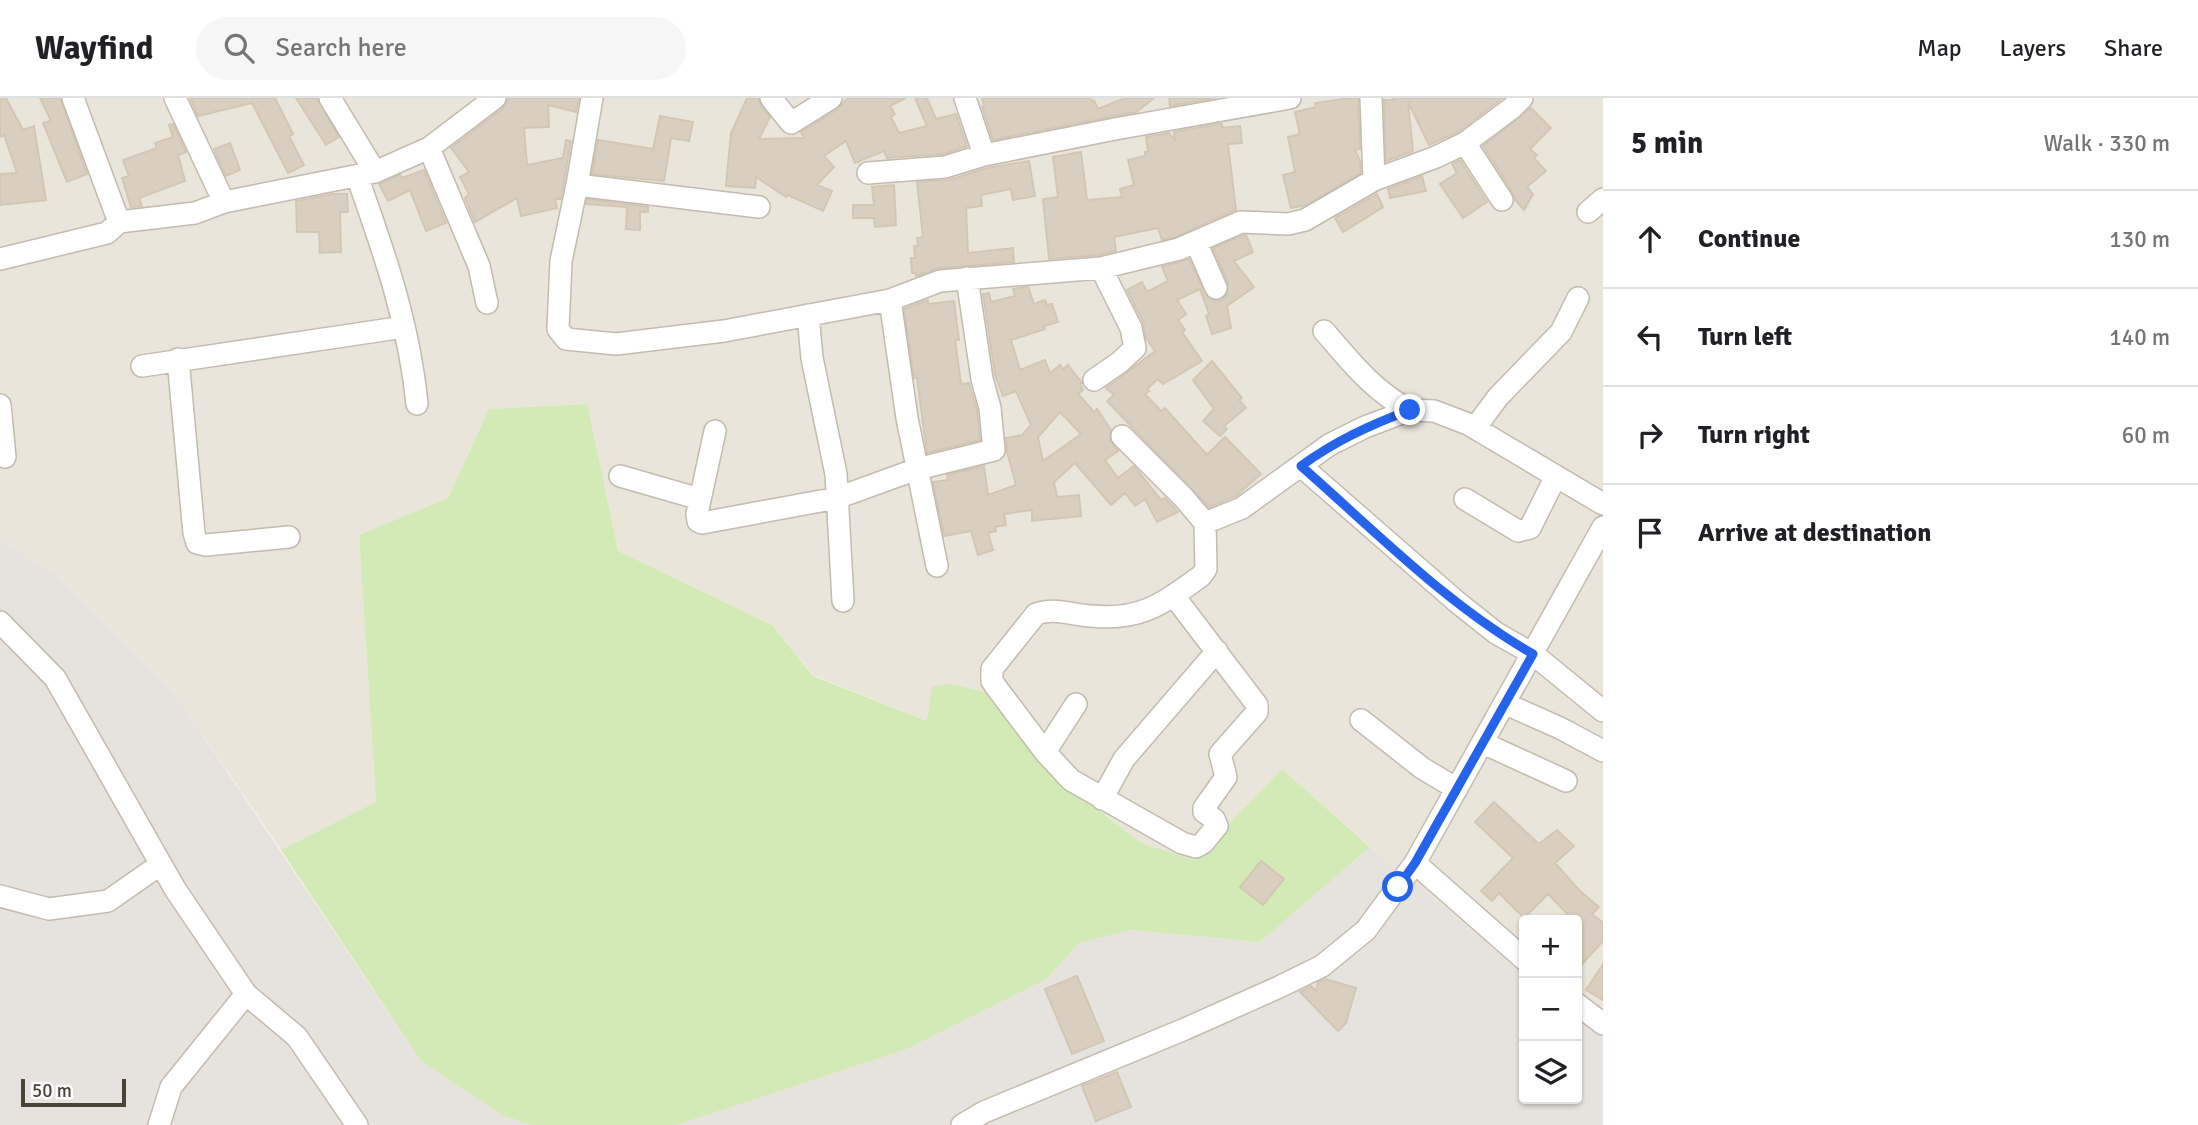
<!DOCTYPE html>
<meta charset="utf-8">
<style>
body{margin:0;font-family:Signika,sans-serif;background:#f6f6f6;color:#202124}
.controls{position:absolute;right:21px;bottom:21px;display:grid;overflow:hidden;border-radius:7px;box-shadow:0 2px 5px #0004}
.controls button{width:63px;height:63px;display:grid;place-items:center;padding:0;border:0;border-bottom:2px solid #e0e0e0;background:#fff;color:#202124;font:35px sans-serif}
.scale{position:absolute;left:21px;bottom:18px;width:105px;box-sizing:border-box;padding-left:7px;border:4px solid #4b4439;border-top:0;font-size:19px;line-height:24px;white-space:nowrap;color:#4b4439;-webkit-text-stroke:5px #fff;paint-order:stroke}
.stop{position:absolute;width:21px;height:21px;margin:-16px;border:5px solid #2563eb;border-radius:50%;background:#fff}
.stop.end{background:#2563eb;border-color:#fff;box-shadow:0 2px 7px #0008}
.list{margin:0;padding:0;list-style:none}
h2{display:flex;justify-content:space-between;align-items:center;height:91px;margin:0;padding:0 28px;font-size:30px}
h2 small{font-size:23px;font-weight:400;color:#757577}
.list li{display:grid;grid-template-columns:46px 1fr auto;gap:21px;align-items:center;box-sizing:border-box;height:98px;padding:0 28px;border-top:2px solid #e0e0e0}
.list b{display:block;font-size:26px;white-space:nowrap}
.list em{font-size:23px;font-style:normal;color:#757577}
.icon{flex:none;width:38px;height:38px;fill:none;stroke:currentColor;stroke-width:2;stroke-linecap:round;stroke-linejoin:round}
.map{position:relative;flex:none;width:1603px;height:1027px;overflow:hidden}
header{display:flex;align-items:center;gap:42px;box-sizing:border-box;height:98px;padding:0 35px;background:#fff;border-bottom:2px solid #e0e0e0}
header strong{font-size:33px}
nav{display:flex;gap:38px;margin-inline-start:auto;font-size:24px}
.search{width:490px;height:63px;background:#f6f6f6;display:flex;align-items:center;gap:18px;box-sizing:border-box;padding:0 24px;border-radius:38px;color:#757577;font-size:26px}
main{display:flex}
aside{flex:1;background:#fff}
.map>svg:first-child{display:block}
.residential{fill:#eae5da}
.industrial{fill:#e6e2dd}
.green{fill:#d2eab5}
.building{fill:#d8cfc1;stroke:#d3c7b4;stroke-width:2;fill-rule:evenodd}
.lines{fill:none;stroke-linecap:round;stroke-linejoin:round}
.minor-casing{stroke:#c2bbae;stroke-width:24}
.minor{stroke:#fff;stroke-width:21}
.route{stroke:#2563eb;stroke-width:9}
</style>
<header>
<strong>Wayfind</strong>
<div class="search"><svg class="icon" aria-label="search" viewBox="0 0 24 24"><circle cx="10" cy="10" r="6"/><path d="M15 15l6 6"/></svg>Search here</div>
<nav><a>Map</a><a>Layers</a><a>Share</a></nav>
</header>
<main>
<div class="map">
<svg width="1603" height="1027" viewBox="0 0 1603 1027">
<rect width="100%" height="100%" fill="#f6f3ec"/>
<!-- residential -->
<path class="residential" d="M0,0h1603v939l-26,-20v-97h-53v54l-110,-89 -132,-116 -88,91 -53,-17 -98,-76 -58,-75 -58,29 -114,-46 -41,-50 -154,-74 -32,-147 -97,5 -41,89 -89,37 17,268 -95,47 -104,-153 -123,-123 -54,-35z"/>
<!-- industrial -->
<path class="industrial" d="M0,441l54,35 123,123 244,364 83,55 28,9h-532z
M1370,749l154,127v125h53v-82l26,20v88h-927l229,-75 142,-71 32,-36 52,-13 129,12z"/>
<!-- green -->
<path class="green" d="M587,306l31,147 154,74 41,51 114,45 5,-34 18,-3 35,8 58,75 98,76 53,17 88,-91 88,78 -110,95 -129,-12 -52,13 -32,36 -142,71 -229,75h-144l-28,-9 -83,-55 -140,-211 95,-48 -17,-267 89,-37 41,-89z"/>
<!-- building -->
<path class="building" d="M0,0h6l17,32 11,-4 12,74 -46,5v-31l17,-1 -13,-38 -4,2z
M40,0h20l27,76 -20,8 -24,-59 8,-2z
M190,0h85l18,36 -4,2 15,29 -16,8 -36,-70 -54,13z
M296,0h21l22,39 -13,8z
M508,0h71l-3,14 -28,-7 1,22 -25,1 3,37 36,-7 3,-18 5,1 -10,58h-6l2,9 -36,8 -4,-18 -42,24 -10,-24 4,-4 -9,-17 9,-5 -18,-24 52,-40z
M747,0h11l3,8 9,11 -11,22 45,-1 -3,-6 37,-23 10,-11h58l-16,8 5,8 -4,3 8,16 28,-7 -12,-28h12l9,21 20,-5 11,32 -24,8 -56,4 -3,-7 -29,12 -9,-22 -22,15 10,11 -17,18 15,6 -9,20 -35,-16 -2,2 -30,-20 -1,11 -29,-2 5,-53z
M982,0h108l2,3 2,-1 4,9 27,-11h29l-18,14 -143,28 -11,-33 2,-1z
M1169,0h46l-45,8z
M1351,0h7l2,51 -5,1 5,11 1,12 -55,32 -15,3 -8,-33 12,-3 -7,-35 12,-3 -5,-22 21,-5 -1,-4z
M1393,0h110l-45,34 -29,13 -21,-43 5,49 -27,10 -2,-61h10z
M1531,10l20,20 -21,21 7,6 -3,3 12,13 -19,16 6,7 -9,16 -9,-10 -2,-7 -30,-47z
M660,18l33,6 -4,19 -18,-3 -7,43 -72,-7 6,-34 55,9z
M173,26l13,28 -8,3 7,26 -46,17 3,8 -11,1 -9,-29 7,-2 -6,-16 34,-12 -2,-5 18,-6 -4,-12z
M1218,26h4v4l18,-2 2,17 -14,1 8,66 -61,27 -13,3 -4,-12 -44,9 2,14 -17,4 -50,4 -6,-60 15,-2 -5,-40 28,-5 6,48 35,-3 -2,-8 14,-4 -6,-25 17,-4v-4l3,-1 -2,-14 23,-4 6,7 -1,-8z
M230,45l10,27 -14,6 -12,-27z
M1460,62l27,42 -24,16 -23,-34 17,-11 -5,-9z
M1029,63l6,35 -22,4 -2,-11 -30,6 1,11 -16,2 2,45 45,-5 1,14 -75,6 -23,8v-3h-4l-1,-15h4l-1,-12h4l-1,-8 6,-1 -6,-55 32,-2 38,-12z
M424,72l22,53 -20,8 -16,-41 -22,11 -9,-17 21,-9 2,3z
M1422,78l4,15 -36,7 -2,-9z
M894,87l2,40 -21,2 -1,-9h-21v-13h21l-2,-18z
M332,96h15l1,18h-8l1,40 -21,1 -1,-21h-22l-1,-31z
M1377,96l6,13 -40,25 -8,-14z
M587,101l61,8v5h-8v18l-14,-1 1,-22 -41,-3z
M1243,137h3l7,17 -19,9 20,26 -27,19 4,22 -19,6 -6,-18 3,-2 -9,-25 -23,11 9,14 -8,6 7,10 -3,2 20,29 -39,23 -5,-5 -11,10 2,2 -4,3 16,17 4,-3 42,47 18,-18 36,37 -25,22 -27,11 -102,-106 7,-6 -8,-7 49,-37 -9,-13 -3,-16 -16,-32 15,-8 5,10 21,-11 -6,-14 27,-8 19,39 7,3 7,-1 5,-5 1,-12 -15,-35z
M1028,189l6,17 11,-4 2,5 5,-1 6,18 -14,4 1,3 -34,11 9,30 25,-10 5,13 10,-8 3,4 5,-4 14,18 -2,1 3,6 -5,4 16,18 3,-3 14,21 -1,10 8,11 -13,9 13,18 16,-12 27,34 4,-2 13,14 -21,10 -12,-23 -10,7 -10,-13 -14,12 -36,-42 -21,19 3,15 22,-2 2,21 -49,5v-11l-28,4 2,11 -11,2 1,4 -8,2 5,17 -15,5 -7,-24 -27,5 -11,-54 15,-2 -1,-5 37,-9 4,29 28,-10 -9,-33 -1,-14 16,-3 9,-10 -15,-34 -13,5 -8,-21 -12,-81 6,-1 2,9 24,-6 -2,-7zM1060,314l21,22 -38,27 -5,-24z
M928,202v4l26,-3 5,39h-4l6,44 8,-1 8,27 3,30 -53,13 -10,-75h-3l-10,-69z
M1212,263l30,37 -3,2 7,8 -22,18 3,3 -7,7 -17,-15 11,-12 -21,-29z
M1494,704l45,42 18,-14 17,16 -19,17 24,27 20,17 -7,7 11,9v18l-26,29v-50h-4l-25,-26 -24,24 -25,-25 -7,8 -11,-10 32,-33 -38,-36z
M1261,763l23,18 -21,26 -23,-18z
M1603,866v36l-17,-10z
M1077,878l27,65 -32,13 -27,-65z
M1325,881l31,9 -10,35 -8,8 -38,-39 11,-6 5,5 2,-9z
M1117,974l14,35 -35,14 -14,-35z"/>
<g class="lines">
<defs>
<path id="minor" d="M73,0l46,124
M175,0l49,104
M330,0l45,74
M592,0l-15,87 -16,76 -3,68 8,10 50,5 108,-13 166,-31 50,-19 161,-13 78,-19 62,-27 47,2 17,-4 69,-40 62,-23 29,-14 47,-35 10,-10
M771,0l20,25 40,-25
M965,0l19,57
M1371,0l3,82
M1465,45l37,57
M429,50l50,118 8,37
M868,75l77,-6 39,-12 131,-26 175,-31
M357,78c27,76 52,147 60,228
M577,87l182,22
M1588,114l15,-13
M1196,144l20,46
M0,161l107,-26 12,-11 76,-9 29,-11 151,-30 54,-24 66,-50
M890,202l17,118 30,148
M808,217l4,43 24,116 7,127
M1324,233c26,30 50,61 86,79
M178,261l16,174 3,10 9,2 83,-8
M142,268l262,-39
M1094,282l26,-18 15,-14 -4,-20 -30,-60
M0,307l5,52
M1475,330l23,-31 63,-65 17,-34
M715,333l-18,83 1,7 4,2 135,-25 80,-29 77,-19 -4,-42 -8,-29 -15,-101
M1122,338l62,62 21,25 37,-15 87,-63 36,-18 45,-17 24,1 34,13 135,80
M1301,368l156,136 39,31 37,21 70,57
M620,378l80,23
M1465,401l53,32 12,-3 26,-52
M1174,498l83,109v7l-37,42 6,23 -22,31v4l10,7 3,7 -14,17 -7,4 -14,-4 -111,-63 -26,-28 -49,-65 -4,-6v-12l44,-55c18,-7 36,1 55,2 50,5 71,-12 110,-40l5,-7 -1,-46
M0,524l55,56 120,211 71,105 51,43 60,88
M1506,606l54,24 43,23
M1361,622l61,48 35,21
M1483,645l83,38
M1045,654l31,-48
M1102,701l22,-40 93,-108
M1415,765l109,96
M0,798l49,13 59,-8 53,-37
M1577,906l26,20
M159,1027l12,-38 75,-93
M962,1027l22,-13 201,-83 92,-41 45,-22 44,-36 49,-67 188,-336"/>
</defs>
<!-- minor casing -->
<use href="#minor" class="minor-casing"/>
<!-- minor -->
<use href="#minor" class="minor"/>
</g>
<g class="lines">
<!-- route -->
<path class="route" d="M1398,789l17,-24 118,-209c-86,-49 -158,-123 -232,-188 34,-25 69,-41 109,-56"/>
</g>
</svg>
<div class="controls">
<button>+</button>
<button>−</button>
<button><svg class="icon" aria-label="layers" viewBox="0 0 24 24"><path d="M12 4l9 5-9 5-9-5zM3 14l9 5 9-5"/></svg></button>
</div>
<div class="scale">50 m</div>
<div class="stop" style="left:1398px;top:789px"></div>
<div class="stop end" style="left:1410px;top:312px"></div>
</div>
<aside>
<h2>5 min<small>Walk · 330 m</small></h2>
<ul class="list">
<li><svg class="icon" aria-label="ahead" viewBox="0 0 24 24"><path d="M12 20V5M6 11l6-6 6 6"/></svg><div><b>Continue</b></div><em>130 m</em></li>
<li><svg class="icon" aria-label="left" viewBox="0 0 24 24"><path d="M17 20v-9H6M10 6l-5 5 5 5"/></svg><div><b>Turn left</b></div><em>140 m</em></li>
<li><svg class="icon" aria-label="right" viewBox="0 0 24 24"><path d="M7 20v-9h11M14 6l5 5-5 5"/></svg><div><b>Turn right</b></div><em>60 m</em></li>
<li><svg class="icon" aria-label="arrive" viewBox="0 0 24 24"><path d="M6 21V4h12l-3 4 3 4H6"/></svg><div><b>Arrive at destination</b></div></li>
</ul>
</aside>
</main>
